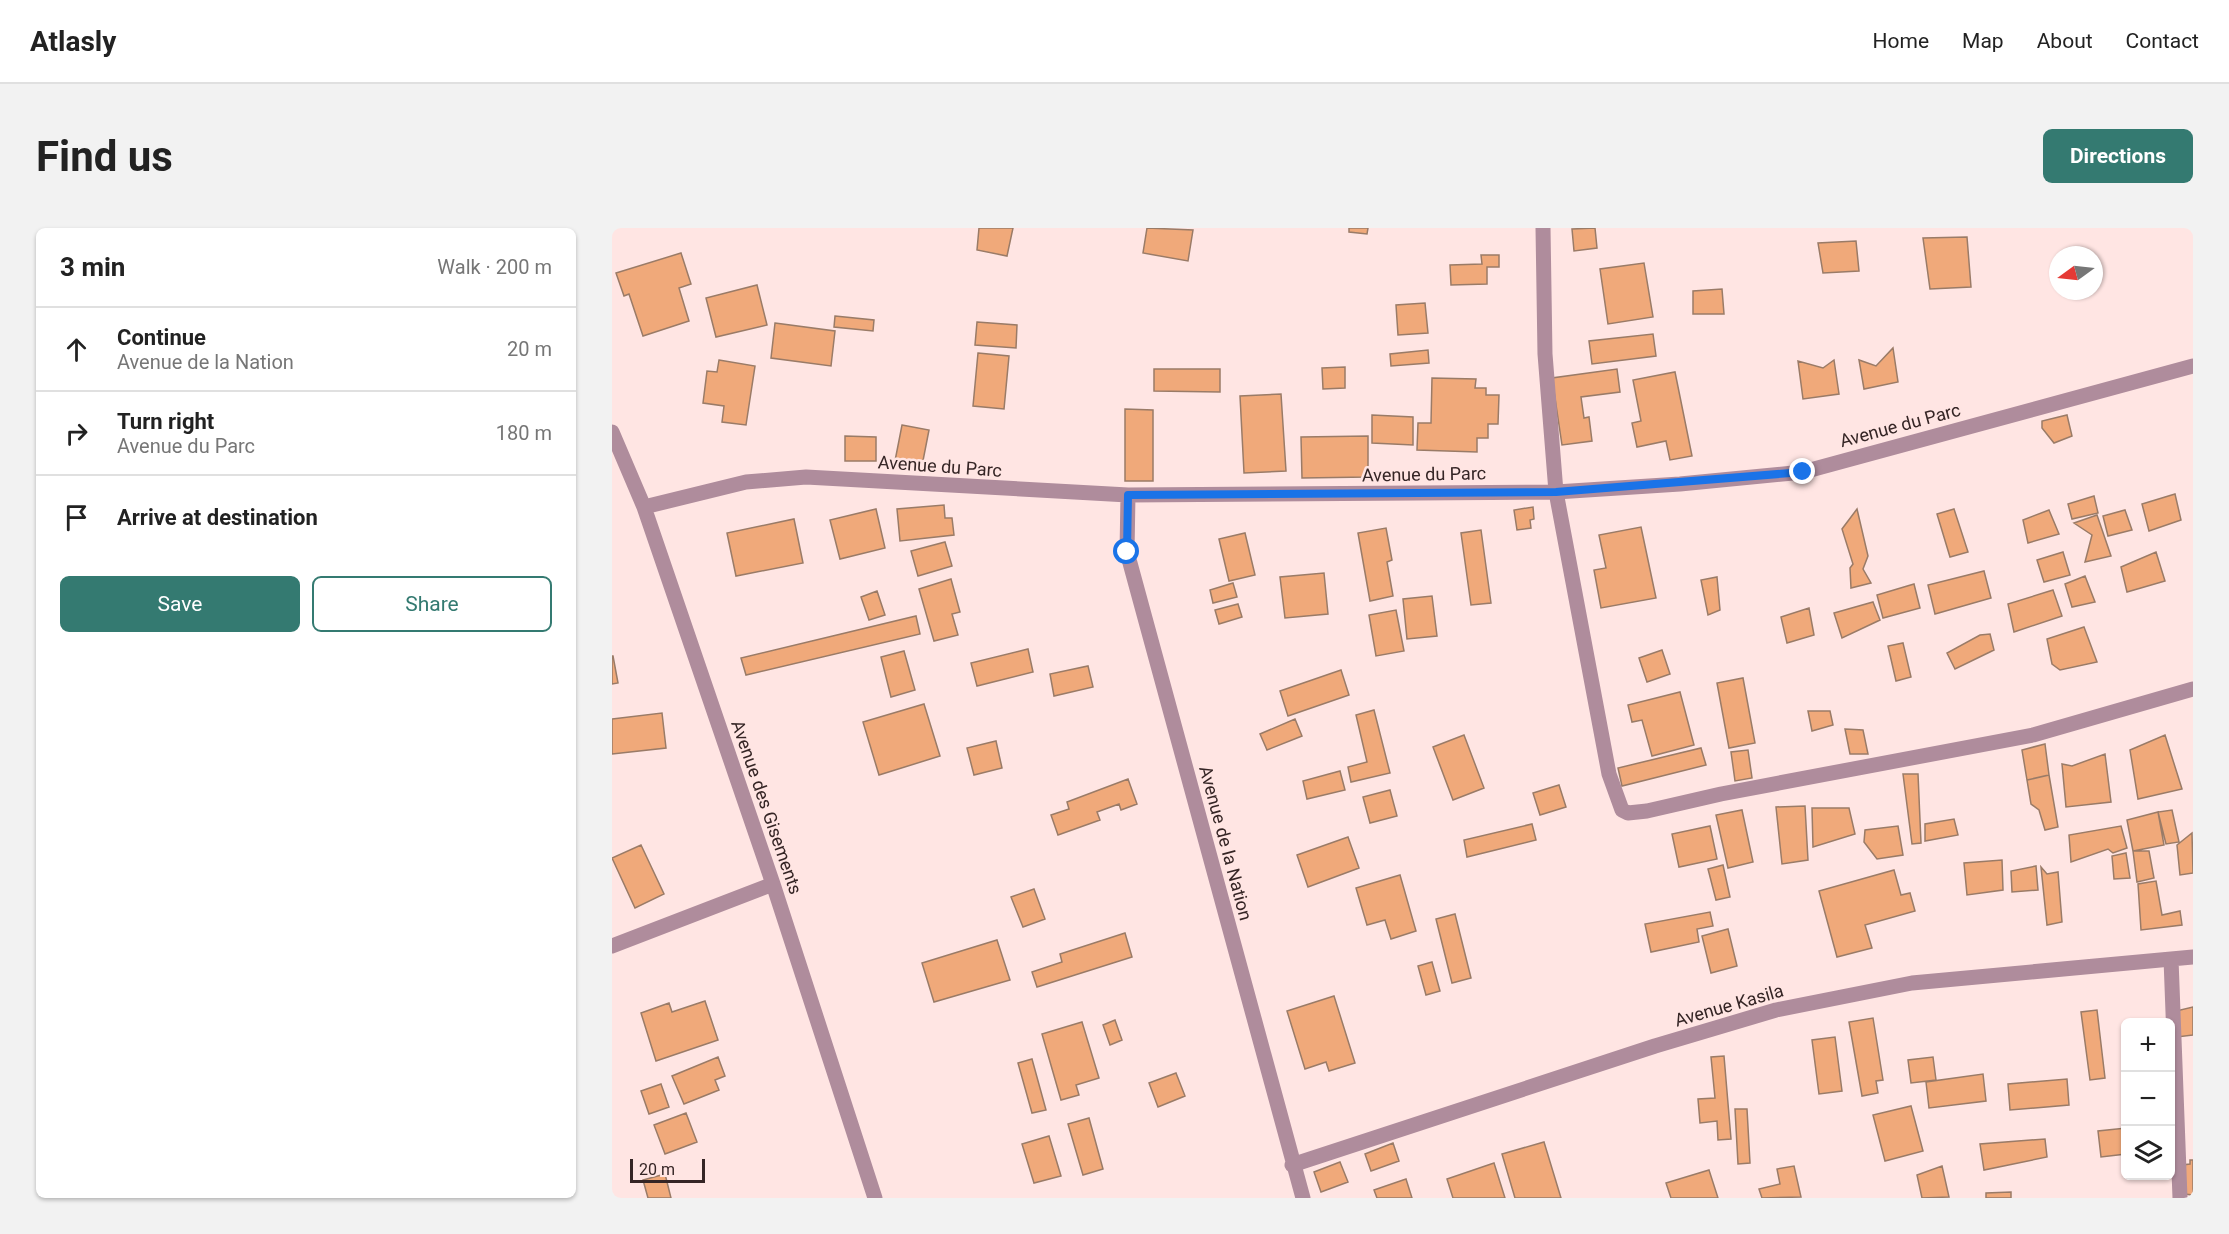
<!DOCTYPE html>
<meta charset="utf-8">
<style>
body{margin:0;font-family:Roboto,sans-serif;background:#f2f2f2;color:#222}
.controls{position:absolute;right:18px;bottom:18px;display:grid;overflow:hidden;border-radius:9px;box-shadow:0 2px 4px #0004}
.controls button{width:54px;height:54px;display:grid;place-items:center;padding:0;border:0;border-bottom:2px solid #e0e0e0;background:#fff;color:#222;font:30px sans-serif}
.compass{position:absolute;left:1437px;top:18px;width:54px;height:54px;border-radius:50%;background:#fff;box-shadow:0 2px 4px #0004;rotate:255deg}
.scale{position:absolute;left:18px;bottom:15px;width:75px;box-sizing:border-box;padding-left:6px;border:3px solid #352525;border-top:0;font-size:16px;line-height:21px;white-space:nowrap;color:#352525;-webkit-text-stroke:4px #ffe5e3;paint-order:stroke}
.stop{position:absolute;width:18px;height:18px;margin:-14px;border:4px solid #1a73e8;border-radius:50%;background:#fff}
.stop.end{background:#1a73e8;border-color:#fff;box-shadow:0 2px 6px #0008}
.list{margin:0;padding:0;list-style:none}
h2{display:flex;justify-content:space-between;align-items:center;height:78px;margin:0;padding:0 24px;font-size:26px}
h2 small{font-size:20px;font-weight:400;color:#767676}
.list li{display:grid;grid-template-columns:39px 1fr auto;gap:18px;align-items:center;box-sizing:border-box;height:84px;padding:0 24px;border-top:2px solid #e0e0e0}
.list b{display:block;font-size:22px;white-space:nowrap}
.list p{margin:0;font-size:20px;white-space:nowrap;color:#767676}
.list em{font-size:20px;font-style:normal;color:#767676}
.actions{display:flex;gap:12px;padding:18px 24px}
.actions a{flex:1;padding:14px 0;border:2px solid #347a71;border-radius:9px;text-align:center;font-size:21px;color:#347a71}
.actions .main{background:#347a71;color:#fff}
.icon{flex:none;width:33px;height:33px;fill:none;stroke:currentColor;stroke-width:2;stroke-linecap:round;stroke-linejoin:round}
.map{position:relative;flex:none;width:1581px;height:970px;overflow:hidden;border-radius:9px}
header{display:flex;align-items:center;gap:36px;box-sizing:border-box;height:84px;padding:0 30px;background:#fff;border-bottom:2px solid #e0e0e0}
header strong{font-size:28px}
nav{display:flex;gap:33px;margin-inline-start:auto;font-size:21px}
.intro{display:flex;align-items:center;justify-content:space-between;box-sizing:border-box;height:144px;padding:0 36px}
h1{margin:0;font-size:42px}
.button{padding:15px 27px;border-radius:9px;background:#347a71;color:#fff;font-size:21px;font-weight:700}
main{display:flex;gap:36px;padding:0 36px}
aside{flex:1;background:#fff;border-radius:9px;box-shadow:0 2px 4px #0004}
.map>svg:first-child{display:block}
.building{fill:#f0a97a;stroke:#9a7b67;stroke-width:1.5}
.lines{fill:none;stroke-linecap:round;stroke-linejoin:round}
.street{stroke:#af8c9c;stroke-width:15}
.route{stroke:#1a73e8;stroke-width:8}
.labels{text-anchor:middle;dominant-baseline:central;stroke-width:5;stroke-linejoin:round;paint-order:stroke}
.street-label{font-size:18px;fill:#352525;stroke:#ffe5e3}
</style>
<header>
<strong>Atlasly</strong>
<nav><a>Home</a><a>Map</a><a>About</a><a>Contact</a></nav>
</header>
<div class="intro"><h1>Find us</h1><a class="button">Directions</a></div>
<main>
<aside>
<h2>3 min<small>Walk · 200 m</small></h2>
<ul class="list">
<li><svg class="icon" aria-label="ahead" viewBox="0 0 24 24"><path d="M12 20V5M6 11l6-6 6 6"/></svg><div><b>Continue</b><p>Avenue de la Nation</p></div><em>20 m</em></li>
<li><svg class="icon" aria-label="right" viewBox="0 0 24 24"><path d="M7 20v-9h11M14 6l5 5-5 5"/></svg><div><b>Turn right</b><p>Avenue du Parc</p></div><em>180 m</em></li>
<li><svg class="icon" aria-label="arrive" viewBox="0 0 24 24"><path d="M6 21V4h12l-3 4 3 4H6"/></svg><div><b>Arrive at destination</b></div></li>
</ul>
<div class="actions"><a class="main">Save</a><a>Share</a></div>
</aside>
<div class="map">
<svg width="1581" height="970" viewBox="0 0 1581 970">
<rect width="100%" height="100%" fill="#ffe5e3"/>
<!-- building -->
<path class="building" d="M367,0h34l-6,28 -30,-6z
M535,0l46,2 -5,31 -45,-8z
M737,0h19l-1,6 -18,-2z
M983,0l2,20 -23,3 -2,-22z
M1355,9l4,50 -41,2 -7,-51z
M1244,13l3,30 -36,2 -5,-30z
M69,25l10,31 -12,4 10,33 -46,15 -14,-42 -5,2 -8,-23z
M869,27h18v12h-12v17l-36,1 -1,-20 32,-1z
M1032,35l9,54 -45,7 -8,-55z
M145,57l10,40 -51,12 -10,-39z
M1110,61l2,25h-31v-23z
M813,75l3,30 -30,2 -2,-30z
M223,88l39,4 -1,11 -39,-4z
M365,94l40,3 -1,23 -41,-3z
M163,95l60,8 -4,35 -60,-8z
M1041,106l3,22 -64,8 -3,-23z
M1281,120l5,34 -34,7 -5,-29 17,6z
M816,122l1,13 -38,3 -1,-12z
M366,125l31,3 -5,53 -31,-3z
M107,132l36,6 -9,59 -24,-3 2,-16 -21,-3 4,-32 10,1z
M1222,132l5,34 -36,5 -5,-38 25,7z
M733,139v21l-22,1 -1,-21z
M542,141h66v23l-66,-1z
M1005,141l3,23 -39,5 3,21 5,-1 3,24 -30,4 -10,-67z
M1063,144l17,84 -22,4 -4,-19 -29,6 -5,-24 9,-2 -8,-41z
M820,150l44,1 -1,9h11v7h13l-1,29h-10v14h-11v14l-60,-2 1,-27h13z
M669,166l5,77 -42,2 -4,-77z
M513,181l28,1v71h-28z
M760,187l41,2v28l-41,-2z
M1455,187l5,21 -18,7 -12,-15v-7z
M290,197l27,5 -8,41 -27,-5z
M233,208l31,1v24h-31z
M756,208v41l-66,1 -1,-41z
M1563,266l6,26 -32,11 -7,-27z
M1482,268l4,17 -26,6 -4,-15z
M332,277l1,13h7l2,17 -54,6 -3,-32z
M921,279l1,12 -4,1 1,8 -14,2 -3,-20z
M264,281l9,39 -45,11 -10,-39z
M1245,281l11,47 -5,13 8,14 -20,5 -1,-20 3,-4 -11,-35z
M1342,281l14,43 -18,5 -13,-43z
M1437,282l10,24 -31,9 -5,-23z
M1513,282l7,20 -24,6 -5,-20z
M1485,287l14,41 -26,6 7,-27 -18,-12z
M182,291l9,44 -67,13 -9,-43z
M1029,299l15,71 -55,10 -7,-38 12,-2 -7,-33z
M774,300l6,32 -5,2 6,34 -23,5 -12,-68z
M869,302l10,73 -20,2 -10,-72z
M633,305l10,42 -26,6 -10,-42z
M333,314l7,24 -34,10 -7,-25z
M1451,324l7,23 -26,7 -7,-22z
M1544,324l9,29 -38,11 -6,-25z
M1372,343l7,27 -56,16 -7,-29z
M712,345l4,41 -43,4 -5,-41z
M1473,348l10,26 -23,5 -7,-23z
M1105,349l3,33 -12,5 -7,-35z
M339,351l9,33 -8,2 6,21 -24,6 -15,-52z
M621,355l4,14 -24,6 -3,-13z
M1302,356l6,24 -37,10 -6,-23z
M1441,362l9,26 -48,16 -6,-28z
M265,363l8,24 -16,5 -8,-23z
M820,368l5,40 -30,3 -4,-40z
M1261,374l7,18 -38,18 -8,-25z
M626,376l4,13 -23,7 -4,-14z
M1197,380l5,27 -27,8 -6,-26z
M784,382l8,41 -28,5 -7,-41z
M304,388l4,18 -174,41 -5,-17z
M1472,399l13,35 -37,8 -8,-6 -5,-25z
M1378,406l4,16 -39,19 -8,-16 33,-18z
M1291,415l8,34 -15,4 -8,-35z
M416,421l5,23 -56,14 -6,-23z
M1050,422l8,24 -23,8 -8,-24z
M292,423l11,39 -24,7 -10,-40z
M1,428l5,27 -6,1v-28z
M476,438l5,21 -39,9 -4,-22z
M729,442l8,25 -61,21 -8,-25z
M1131,450l12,65 -26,5 -12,-65z
M1068,464l14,53 -42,11 -10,-36 -10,2 -4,-17z
M312,476l16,52 -61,19 -16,-53z
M762,482l16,63 -39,9 -3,-15 19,-5 -11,-47z
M1196,483h22l3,14 -21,6z
M50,485l4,35 -54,6v-35z
M683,491l7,17 -35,14 -7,-16z
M1233,501l18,1 5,24h-18z
M852,507l20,53 -31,12 -20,-53z
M1553,507l17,54 -44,10 -8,-49z
M384,513l6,27 -28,7 -7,-27z
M1433,516l4,31 -22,5 -5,-30z
M1089,520l5,17 -84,21 -4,-18z
M1136,522l4,28 -17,3 -4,-29z
M1493,526l6,48 -45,5 -4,-43 10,2z
M728,543l5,19 -38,9 -4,-18z
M1291,546h15l3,69 -9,1z
M1437,547l9,52 -13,3 -6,-20 -8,-6 -4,-24z
M516,551l9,25 -16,6 -2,-6 -22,8 3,8 -42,15 -7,-20 18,-6 -2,-7z
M947,557l7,22 -26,8 -7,-22z
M778,562l7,26 -27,7 -7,-26z
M1193,578l3,54 -26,4 -6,-57z
M1200,580h37l6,26 -42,13z
M1130,582l11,52 -25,6 -12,-53z
M1560,582l7,32 -13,2 -8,-32z
M1546,584l6,33 -31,6 -6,-31z
M1342,591l4,16 -33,6v-17z
M920,596l4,16 -69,17 -3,-17z
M1098,598l7,33 -38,8 -7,-33z
M1286,598l5,29 -26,4 -13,-17 1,-12z
M1509,598l6,22 -14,5 -5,-4 -37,13 -2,-27z
M1580,605l1,40 -13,2 -3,-30z
M736,609l11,31 -51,19 -11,-32z
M29,617l23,49 -29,14 -23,-50z
M1521,623h16l5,27 -17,4z
M1514,625l4,25 -16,1 -2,-23z
M1390,632l1,30 -36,5 -3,-32z
M1111,637l7,32 -14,3 -8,-31z
M1424,638l2,24 -26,2 -1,-21z
M1429,639l6,7 11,-2 4,50 -15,3z
M1282,642l7,25 9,-2 5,18 -50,14 7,23 -35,9 -18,-66z
M788,647l16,56 -25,8 -6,-19 -18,5 -11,-37z
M1544,653l6,34 18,-4 2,14 -41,5 -3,-46z
M422,661l11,30 -22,8 -12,-30z
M1098,684l3,14 -16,3 2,13 -48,10 -6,-28z
M843,686l16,64 -19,5 -16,-64z
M1116,701l9,37 -26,7 -9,-37z
M513,705l7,24 -95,30 -5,-15 30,-10 -2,-8z
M385,712l13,40 -76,22 -12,-39z
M820,734l8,29 -14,4 -8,-29z
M722,768l21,67 -26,8 -3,-9 -21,7 -18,-58z
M93,773l13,39 -62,21 -15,-48 28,-10 3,9z
M1581,779v28l-16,2 -1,-26z
M1485,782l8,68 -15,2 -9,-68z
M1261,790l10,62 -7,1 2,12 -16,3 -13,-74z
M503,792l7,20 -12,5 -7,-20z
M470,794l17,56 -23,7 3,10 -18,5 -19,-66z
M1223,809l7,54 -23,3 -7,-54z
M1112,828l7,83 -13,1 -1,-19 -17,2 -2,-24 17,-1 -4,-41z
M106,829l7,19 -10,4 4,10 -35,14 -12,-28z
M1321,829l3,23 -25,3 -3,-23z
M420,831l14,51 -14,3 -14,-50z
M564,845l9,23 -27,11 -9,-24z
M1371,846l3,27 -57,7 -3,-26z
M1455,851l2,26 -59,5 -2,-26z
M49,856l8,23 -20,7 -8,-23z
M1299,878l12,45 -38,10 -12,-46z
M1123,881h12l3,54 -12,1z
M74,885l11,29 -32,12 -11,-29z
M477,890l14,51 -20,6 -15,-51z
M1514,900v26l-25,3 -3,-26z
M437,908l12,40 -27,7 -12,-39z
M1433,911l2,18 -63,13 -4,-26z
M932,914l17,56h-46l-13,-44z
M781,915l6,18 -28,10 -6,-17z
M1578,932h3v35l-9,-1 -2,-29 8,-1z
M728,934l8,20 -27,10 -7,-20z
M882,935l11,35h-52l-6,-19z
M1182,938l7,31 -39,1 -3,-9 21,-5 -3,-15z
M1330,938l7,31 -27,1 -5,-23z
M1097,942l9,28h-47l-5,-15z
M53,946l6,24h-23l-5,-18z
M794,951l6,19h-35l-3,-8z
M1399,964v6h-25v-5z"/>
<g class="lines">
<!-- street -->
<path class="street" d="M931,0l2,126 11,138 53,282 13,36 6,3 19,-2 74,-17 312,-59 160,-46
M0,204l32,75 129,377 102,314
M516,267l-1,57 176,646
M32,279l102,-25 60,-5 322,18 428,-3 124,-8 123,-12 390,-106
M0,718l161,-62
M1559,731l9,239
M680,937l363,-119 121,-36 136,-27 281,-26"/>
</g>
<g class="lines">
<!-- route -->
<path class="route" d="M515,324l1,-57 428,-3 247,-20"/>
</g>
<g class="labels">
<!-- street labels -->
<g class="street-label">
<text transform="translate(1288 197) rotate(-15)">Avenue du Parc</text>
<text transform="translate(328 238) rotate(4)">Avenue du Parc</text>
<text transform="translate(812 246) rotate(-1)">Avenue du Parc</text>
<text transform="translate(155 579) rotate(71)">Avenue des Gisements</text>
<text transform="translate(614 615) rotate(75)">Avenue de la Nation</text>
<text transform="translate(1117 777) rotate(-16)">Avenue Kasila</text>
</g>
</g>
</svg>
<div class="controls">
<button>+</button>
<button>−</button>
<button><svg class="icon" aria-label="layers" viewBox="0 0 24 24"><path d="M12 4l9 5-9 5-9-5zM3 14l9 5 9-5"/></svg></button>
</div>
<svg class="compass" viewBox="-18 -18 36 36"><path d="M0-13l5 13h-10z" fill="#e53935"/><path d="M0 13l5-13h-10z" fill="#767676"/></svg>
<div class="scale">20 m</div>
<div class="stop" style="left:515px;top:324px"></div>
<div class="stop end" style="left:1191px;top:244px"></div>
</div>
</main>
